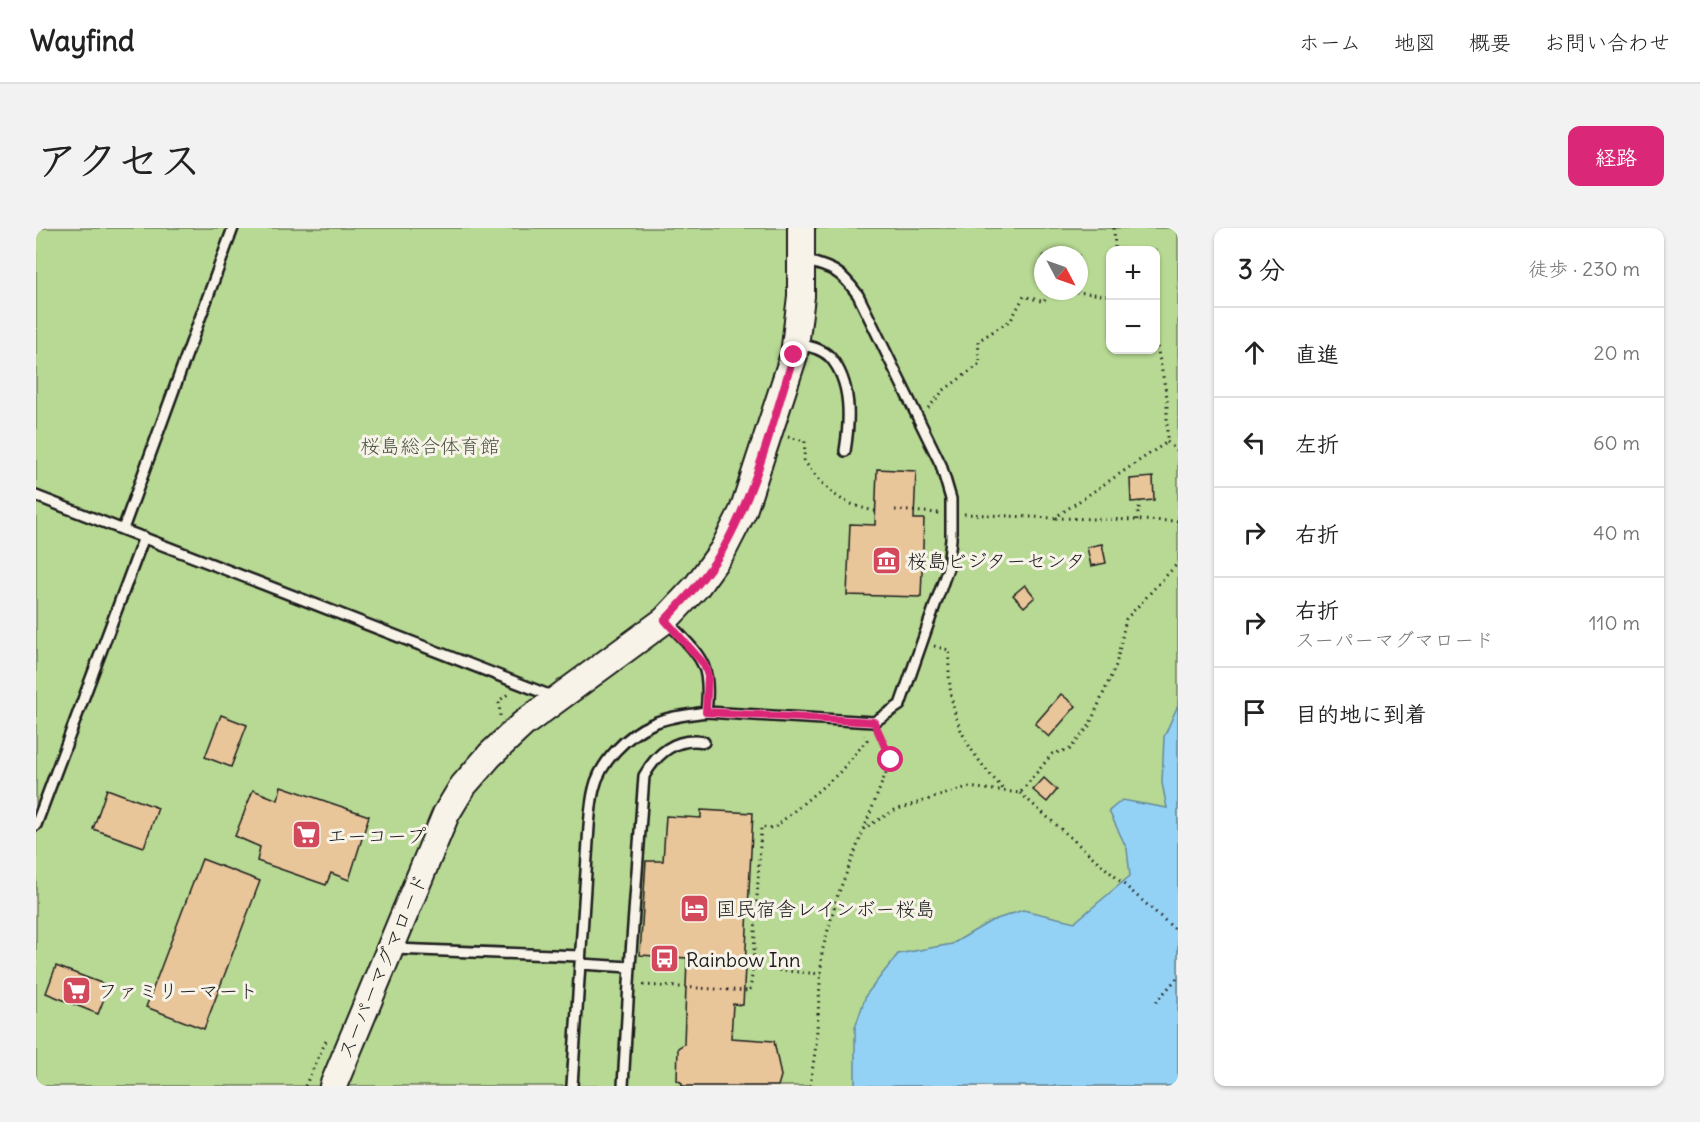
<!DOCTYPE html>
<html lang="ja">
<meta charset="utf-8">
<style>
body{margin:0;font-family:Delius,"Klee One",sans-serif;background:#f2f2f2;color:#222}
.controls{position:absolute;right:18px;top:18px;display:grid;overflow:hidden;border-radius:12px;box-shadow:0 2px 4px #0004}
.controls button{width:54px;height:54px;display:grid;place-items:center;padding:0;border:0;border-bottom:2px solid #e0e0e0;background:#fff;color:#222;font:30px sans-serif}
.compass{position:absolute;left:998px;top:18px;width:54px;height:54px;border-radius:50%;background:#fff;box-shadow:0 2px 4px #0004;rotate:131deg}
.stop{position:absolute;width:18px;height:18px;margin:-14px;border:4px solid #db2777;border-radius:50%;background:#fff}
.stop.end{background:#db2777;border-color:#fff;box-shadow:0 2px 6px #0008}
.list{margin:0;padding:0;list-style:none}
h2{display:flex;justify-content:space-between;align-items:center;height:78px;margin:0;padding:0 24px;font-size:26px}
h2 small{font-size:20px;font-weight:400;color:#767676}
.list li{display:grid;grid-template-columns:39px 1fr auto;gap:18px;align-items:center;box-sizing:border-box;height:90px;padding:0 24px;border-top:2px solid #e0e0e0}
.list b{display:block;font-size:22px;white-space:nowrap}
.list p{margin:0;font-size:20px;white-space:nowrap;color:#767676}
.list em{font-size:20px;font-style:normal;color:#767676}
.icon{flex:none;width:33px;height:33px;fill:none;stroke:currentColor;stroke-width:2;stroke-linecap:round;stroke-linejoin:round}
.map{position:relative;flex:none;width:1142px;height:858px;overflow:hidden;border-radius:12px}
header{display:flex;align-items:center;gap:36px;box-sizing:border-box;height:84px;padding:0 30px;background:#fff;border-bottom:2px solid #e0e0e0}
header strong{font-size:28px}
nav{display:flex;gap:33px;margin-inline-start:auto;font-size:21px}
.intro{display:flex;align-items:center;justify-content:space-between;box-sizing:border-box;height:144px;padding:0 36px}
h1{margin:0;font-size:42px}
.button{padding:15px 27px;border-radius:12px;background:#db2777;color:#fff;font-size:21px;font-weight:700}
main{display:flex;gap:36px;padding:0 36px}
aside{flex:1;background:#fff;border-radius:12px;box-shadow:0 2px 4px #0004}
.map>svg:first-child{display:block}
.green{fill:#b7d993;stroke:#6a7a58;stroke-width:1.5;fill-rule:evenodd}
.water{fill:#94d2f5;stroke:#64899e;stroke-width:1.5}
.building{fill:#e9c59a;stroke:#1c1c1c;stroke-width:1.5}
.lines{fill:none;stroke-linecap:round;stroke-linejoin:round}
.lane-casing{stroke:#1c1c1c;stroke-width:14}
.secondary-casing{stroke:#1c1c1c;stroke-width:30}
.path{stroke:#1c1c1c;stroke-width:3;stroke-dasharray:1.5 4.5;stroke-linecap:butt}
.lane{stroke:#f7f3e8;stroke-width:9}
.secondary{stroke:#f7f3e8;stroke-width:26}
.route{stroke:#db2777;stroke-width:8}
.labels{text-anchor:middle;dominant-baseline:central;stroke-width:6;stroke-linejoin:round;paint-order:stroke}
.park-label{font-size:20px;fill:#4a5540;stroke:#f7f3e8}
.poi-label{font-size:20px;fill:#1c1c1c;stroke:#f7f3e8;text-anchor:start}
.street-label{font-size:20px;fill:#1c1c1c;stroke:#f7f3e8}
</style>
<header>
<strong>Wayfind</strong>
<nav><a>ホーム</a><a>地図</a><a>概要</a><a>お問い合わせ</a></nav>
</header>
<div class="intro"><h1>アクセス</h1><a class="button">経路</a></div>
<main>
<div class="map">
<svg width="1142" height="858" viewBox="0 0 1142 858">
<rect width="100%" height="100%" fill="#f7f3e8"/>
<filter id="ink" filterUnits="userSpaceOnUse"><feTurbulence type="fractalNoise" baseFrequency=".0167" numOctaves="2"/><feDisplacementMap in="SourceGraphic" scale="12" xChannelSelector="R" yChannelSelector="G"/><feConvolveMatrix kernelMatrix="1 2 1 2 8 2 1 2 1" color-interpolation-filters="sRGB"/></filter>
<g filter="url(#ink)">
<!-- green -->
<path class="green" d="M0,0h1142v858h-1142zM1074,22h46v100h-46zM1007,27h36v36h-36z"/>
<!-- water -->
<path class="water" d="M1142,477v381h-323v-58l11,-33 32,-41 54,-10 39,-23 32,-11 52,12 55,-46 -3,-27 -18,-38 13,-11 45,8 -5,-25 2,-46z"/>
<!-- building -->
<path class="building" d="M841,241l39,2 -2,48h10l-3,78 -74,-2 3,-71 25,1z
M1117,249l1,23 -23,2 -1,-23z
M1066,316l4,19 -15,3 -4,-19z
M989,357l10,12 -11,10 -11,-12z
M1025,466l15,12 -27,31 -14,-13z
M185,487l26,10 -16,42 -26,-10z
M1008,550l13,12 -10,12 -14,-12z
M245,558l88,30 -20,64 -18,-7 -5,12 -69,-24 3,-14 -25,-11 18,-46 25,10z
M71,561l51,19 -14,39 -51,-18z
M665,582l52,3 -10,192 -10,-1 -2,34 43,3 7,35 -3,10h-96v-3l-5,-3 1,-32 6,-4 3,-86 -47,-3 6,-94h17l3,-45 35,2z
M166,631l58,22 -56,148 -58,-22z
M20,738l53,20 -11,28 -52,-21z"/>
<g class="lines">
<defs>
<path id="lane" d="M760,115c11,3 25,5 34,14 22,25 20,63 15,94
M0,268l518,201
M87,301l110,-301
M631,393c33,36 45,40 39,91
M0,597l108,-288
M358,721l186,7
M544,736l50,3 -7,119
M594,739l14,-191c13,-23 32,-39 60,-34
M536,858l17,-260c1,-12 2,-25 5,-37 6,-27 33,-54 58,-65 17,-8 36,-9 54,-12l168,10 26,-17 48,-137 3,-29v-40l-10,-34 -83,-170c-17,-24 -25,-27 -54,-35"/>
<path id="secondary" d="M297,858l113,-272 17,-28 27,-31 33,-31 142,-104 32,-34 26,-36 20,-39 51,-156 7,-59v-68"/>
</defs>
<!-- lane casing -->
<use href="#lane" class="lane-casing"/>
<!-- secondary casing -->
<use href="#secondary" class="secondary-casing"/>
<!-- path -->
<path class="path" d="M1078,0l1,22
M1034,63l40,5
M1120,113l11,56v45
M892,180l16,-18 36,-26 -2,-23 33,-21 13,-24 20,6 3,-7 16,-4
M752,209l17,4 -1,20c24,30 33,42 71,50
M1131,214l11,9
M859,282l44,3
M928,286l90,4 113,-76
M1020,290l122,3
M1101,292l3,-19
M898,418l15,4c-2,67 13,95 57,142
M464,488l-1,-15 9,-7
M984,565l158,139
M827,601l32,-19 73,-23 52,6 32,-39 18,-5 19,-23 27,-61 10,-46 52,-56
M717,740l8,-141 13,1 65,-55 28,-33 -2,-5
M607,757l107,6 3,-23 68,6
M1120,774l22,-25
M269,858l21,-45
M774,858l6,-41 6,-93 15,-55 54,-137 -12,-26"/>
<!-- lane -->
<use href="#lane" class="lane"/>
<!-- secondary -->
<use href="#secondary" class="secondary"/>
</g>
</g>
<g class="lines" filter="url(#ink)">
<!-- route -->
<path class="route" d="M758,127c-21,65 -37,134 -71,194 -15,26 -37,49 -58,71l39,44 4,12 -2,36 168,10 17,38"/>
</g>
<!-- icons -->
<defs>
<symbol id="museum-square" viewBox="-11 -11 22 22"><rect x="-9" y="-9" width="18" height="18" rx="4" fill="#d1495b" stroke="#f7f3e8"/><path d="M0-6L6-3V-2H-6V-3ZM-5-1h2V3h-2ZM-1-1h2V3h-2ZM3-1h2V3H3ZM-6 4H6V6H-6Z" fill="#fff"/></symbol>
<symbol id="supermarket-square" viewBox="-11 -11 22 22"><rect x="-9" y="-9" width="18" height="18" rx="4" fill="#d1495b" stroke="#f7f3e8"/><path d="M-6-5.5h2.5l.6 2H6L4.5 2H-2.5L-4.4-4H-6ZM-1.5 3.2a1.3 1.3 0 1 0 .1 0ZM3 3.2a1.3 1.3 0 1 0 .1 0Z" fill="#fff"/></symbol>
<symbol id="hotel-square" viewBox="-11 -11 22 22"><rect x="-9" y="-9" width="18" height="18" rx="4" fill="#d1495b" stroke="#f7f3e8"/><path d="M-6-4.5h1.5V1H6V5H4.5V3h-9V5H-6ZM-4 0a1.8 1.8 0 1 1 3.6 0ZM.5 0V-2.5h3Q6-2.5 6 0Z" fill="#fff"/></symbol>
<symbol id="bus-square" viewBox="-11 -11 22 22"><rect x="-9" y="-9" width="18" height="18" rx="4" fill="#d1495b" stroke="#f7f3e8"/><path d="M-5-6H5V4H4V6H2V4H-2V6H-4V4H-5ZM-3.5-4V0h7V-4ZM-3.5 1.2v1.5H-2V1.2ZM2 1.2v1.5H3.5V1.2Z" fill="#fff"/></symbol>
</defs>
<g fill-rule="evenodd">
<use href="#museum-square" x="834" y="316" width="33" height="33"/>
<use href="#supermarket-square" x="254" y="590" width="33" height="33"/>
<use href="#hotel-square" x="642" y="664" width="33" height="33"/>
<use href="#bus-square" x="612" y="714" width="33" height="33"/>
<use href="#supermarket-square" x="24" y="746" width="33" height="33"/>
</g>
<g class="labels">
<!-- park labels -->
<g class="park-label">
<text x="394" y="217">桜島総合体育館</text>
</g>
<!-- poi labels -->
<g class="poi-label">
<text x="871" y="332">桜島ビジターセンタ</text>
<text x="291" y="607">エーコープ</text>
<text x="680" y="680">国民宿舎レインボー桜島</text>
<text x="650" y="731">Rainbow Inn</text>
<text x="62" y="762">ファミリーマート</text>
</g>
<!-- street labels -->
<g class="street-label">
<text transform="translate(346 738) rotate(-67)">スーパーマグマロード</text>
</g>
</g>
</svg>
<div class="controls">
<button>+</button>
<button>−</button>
</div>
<svg class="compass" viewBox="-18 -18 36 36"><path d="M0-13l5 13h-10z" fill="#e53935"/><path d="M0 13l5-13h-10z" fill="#767676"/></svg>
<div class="stop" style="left:855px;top:532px"></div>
<div class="stop end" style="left:758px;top:127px"></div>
</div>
<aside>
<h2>3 分<small>徒歩 · 230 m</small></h2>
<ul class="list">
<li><svg class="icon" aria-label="ahead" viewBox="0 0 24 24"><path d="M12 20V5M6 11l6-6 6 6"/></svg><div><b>直進</b></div><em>20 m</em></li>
<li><svg class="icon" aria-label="left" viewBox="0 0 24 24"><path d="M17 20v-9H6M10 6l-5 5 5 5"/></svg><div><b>左折</b></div><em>60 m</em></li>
<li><svg class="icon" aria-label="right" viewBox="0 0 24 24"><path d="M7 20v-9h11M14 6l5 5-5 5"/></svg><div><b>右折</b></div><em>40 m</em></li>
<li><svg class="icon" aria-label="right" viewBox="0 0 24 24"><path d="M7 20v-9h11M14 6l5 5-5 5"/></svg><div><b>右折</b><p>スーパーマグマロード</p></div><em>110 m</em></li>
<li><svg class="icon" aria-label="arrive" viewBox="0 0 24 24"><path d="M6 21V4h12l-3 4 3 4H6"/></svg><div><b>目的地に到着</b></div></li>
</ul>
</aside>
</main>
